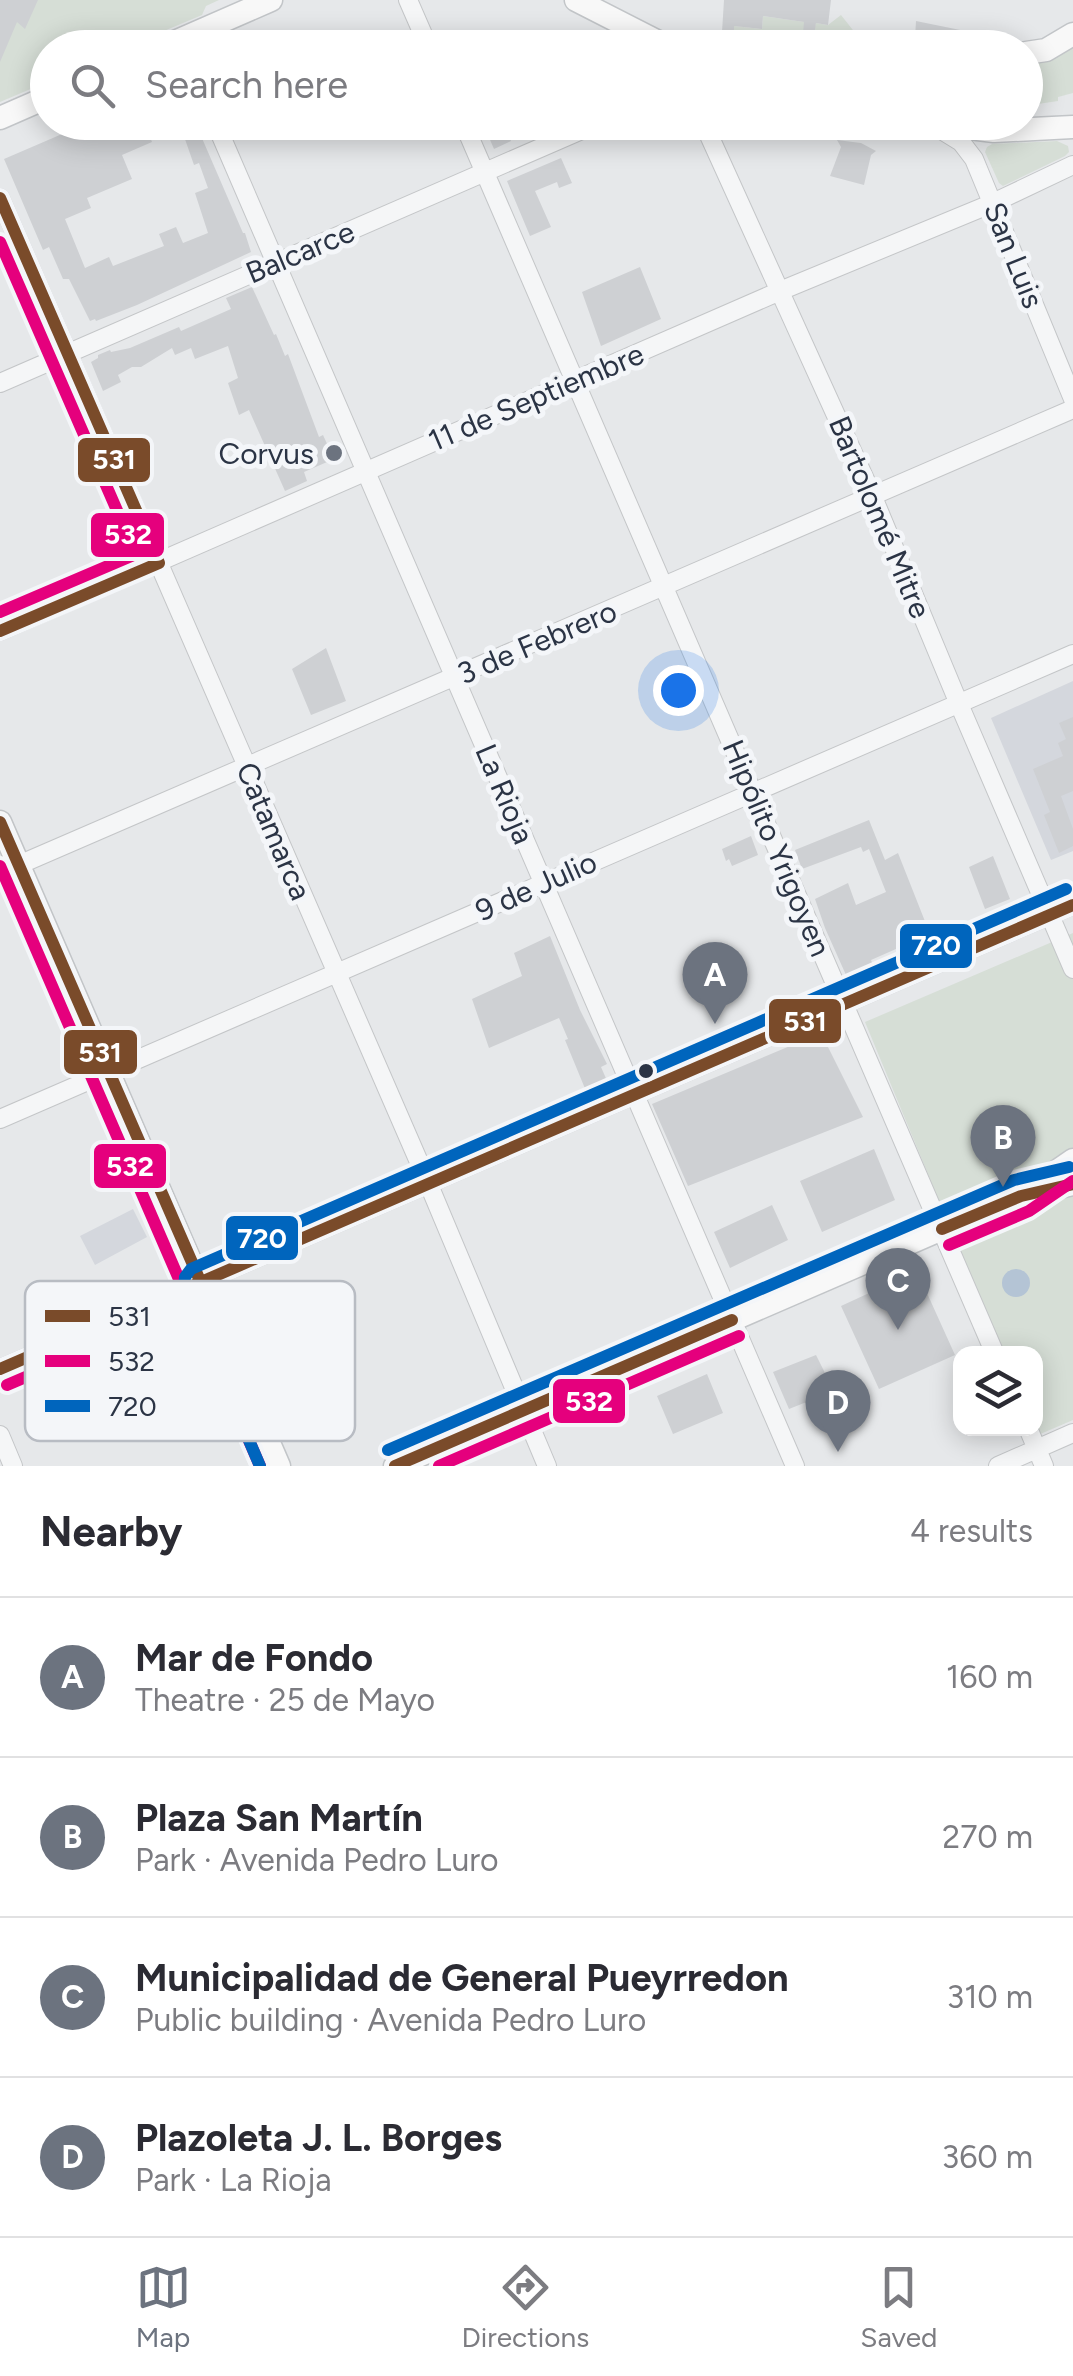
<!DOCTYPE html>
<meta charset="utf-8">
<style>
body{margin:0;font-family:Figtree,sans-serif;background:#f7f7f7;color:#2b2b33}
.controls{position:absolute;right:30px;bottom:30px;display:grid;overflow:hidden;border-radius:20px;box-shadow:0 5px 25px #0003}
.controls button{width:90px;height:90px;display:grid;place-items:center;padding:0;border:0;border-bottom:2px solid #e1e1e2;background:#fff;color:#2b2b33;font:50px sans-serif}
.you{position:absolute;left:678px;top:690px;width:35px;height:35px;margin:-25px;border:8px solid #fff;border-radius:50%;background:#1a73e8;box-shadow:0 0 0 15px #1a73e833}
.badge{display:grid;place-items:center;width:65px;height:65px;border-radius:50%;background:#6c737f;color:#fff;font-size:32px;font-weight:700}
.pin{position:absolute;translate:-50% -82px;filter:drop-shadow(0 2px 5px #0008)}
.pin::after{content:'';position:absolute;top:52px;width:35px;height:30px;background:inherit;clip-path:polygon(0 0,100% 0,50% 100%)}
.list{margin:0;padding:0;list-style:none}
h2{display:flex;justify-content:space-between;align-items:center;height:130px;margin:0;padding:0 40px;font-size:42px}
h2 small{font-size:32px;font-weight:400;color:#7c7c81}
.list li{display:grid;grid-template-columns:65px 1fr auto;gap:30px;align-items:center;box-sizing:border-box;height:160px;padding:0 40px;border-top:2px solid #e1e1e2}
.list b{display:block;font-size:38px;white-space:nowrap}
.list p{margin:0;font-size:32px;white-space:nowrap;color:#7c7c81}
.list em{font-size:32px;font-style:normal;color:#7c7c81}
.icon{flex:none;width:55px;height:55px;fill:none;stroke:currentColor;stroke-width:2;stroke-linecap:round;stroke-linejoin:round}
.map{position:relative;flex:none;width:1073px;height:1466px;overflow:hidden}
.search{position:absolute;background:#fff;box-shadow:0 5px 25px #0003;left:30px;right:30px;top:30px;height:110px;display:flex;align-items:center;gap:25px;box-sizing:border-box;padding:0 35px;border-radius:55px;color:#7c7c81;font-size:38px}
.sheet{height:770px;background:#fff}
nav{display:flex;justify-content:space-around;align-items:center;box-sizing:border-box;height:140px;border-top:2px solid #e1e1e2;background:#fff;font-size:28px;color:#7c7c81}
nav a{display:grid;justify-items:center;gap:5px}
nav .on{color:#6c737f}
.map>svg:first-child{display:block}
.built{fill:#d4d7dd}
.green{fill:#d6ded6}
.water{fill:#b4c4d5}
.building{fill:#ced0d3}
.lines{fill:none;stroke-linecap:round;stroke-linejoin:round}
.minor-casing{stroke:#c4c6c8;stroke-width:20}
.major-casing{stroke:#c2c5c8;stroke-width:25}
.minor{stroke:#f5f6f7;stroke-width:18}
.major{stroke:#f8f8f8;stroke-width:22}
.bus-1-casing{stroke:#f4f6f9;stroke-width:20}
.bus-2-casing{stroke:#f4f6f9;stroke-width:20}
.bus-3-casing{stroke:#f4f6f9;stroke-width:20}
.bus-1{stroke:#7a4b2a;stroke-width:12}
.bus-2{stroke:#e5007d;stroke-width:12}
.bus-3{stroke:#0065bd;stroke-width:12}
.poi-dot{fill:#6c737f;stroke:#f4f6f9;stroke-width:4}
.bus-dot{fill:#2b3445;stroke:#f4f6f9;stroke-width:4}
.labels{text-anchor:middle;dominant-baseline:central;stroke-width:10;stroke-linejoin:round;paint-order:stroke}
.street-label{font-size:30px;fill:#2b3445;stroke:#f4f6f9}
.poi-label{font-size:30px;fill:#2b3445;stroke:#f4f6f9;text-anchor:end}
.key{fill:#f4f6f9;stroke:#b8bcc3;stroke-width:2.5}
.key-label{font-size:28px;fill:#2b3445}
.line-badge{stroke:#f4f6f9;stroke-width:4}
.badge-label{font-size:28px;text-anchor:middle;font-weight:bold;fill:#fff}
</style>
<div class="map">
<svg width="1073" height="1466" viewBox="0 0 1073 1466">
<rect width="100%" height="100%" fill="#e6e8ea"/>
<!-- built -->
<path class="built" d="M1073,681v170l-22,9 -60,-142z
M133,1209l14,28 -52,28 -15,-29z"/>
<!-- green -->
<path class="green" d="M0,0h219l-13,6 -4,9 -76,32 -78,1 -1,34 -47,20z
M841,15l23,29 -53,-4 5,-17 12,2z
M763,16l41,6v18l-70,-7v-7l28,3z
M1073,48v45l-15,4v4l-20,3 -1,-4 -11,1v-37l26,-4z
M1057,141l11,5 1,6 -4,4 -62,30 -4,-3 -14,-31 2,-5 5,-3z
M1073,933v487l-35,15 -2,-7v-74l-34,-1 -137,-331z"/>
<!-- water -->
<path class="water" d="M1002 1283a14 14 0 1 1 28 0a14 14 0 1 1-28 0Z"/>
<!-- building -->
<path class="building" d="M0,0h38l-13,29 -8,-7 -17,40z
M724,0h107l-3,25 -12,-2 -2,12 -11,-2 1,-11 -41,-6 -1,13 -28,-3v8l-12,-2z
M916,21l54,11v5h-34v3l-21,-2z
M90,122h54l8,20 -30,13 10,24 -45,19 4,10 -26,11 20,49 24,-11 4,9 51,-20 -5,-12 17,-7 7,16 25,-10 -13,-40 13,-5 -9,-25 -5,2 -15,-43h16l48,111h2l6,19 -114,53 -41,16 -1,-2 -5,2 -21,-42h-6l-14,-32 -6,3 -39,-91z
M491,122h12l8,19 -17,8 -10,-23z
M837,140l24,3 15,8 -5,4 -7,30 -34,-9 11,-29z
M561,158l11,25 -13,5 -2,-6 -22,9 16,36 -21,9 -23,-55z
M640,267l21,52 -60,27 -19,-54z
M252,287l22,48 2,-1 9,22 3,-2 31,83 4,-2 11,24 -30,13 3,9 -22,10 -36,-81 -10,5 -11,-32 10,-5 -10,-32 -33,13 -4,-11 -16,7 -3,-7 -31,19h-9l-14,8 3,7 -18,9 -12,-29 7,-4v-3l12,-5 1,2 19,-4 49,-21 2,4 50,-22 -5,-11z
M326,648l20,53 -35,14 -19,-46z
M1073,717v74l-12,5 12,33v17l-14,7 -15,-38 6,-3 -17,-43 30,-13 -5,-13 8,-4 -7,-16z
M869,820l16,40 13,-7 32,81 -59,26 2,5 -27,10 -21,-47 -10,-29 33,-16 8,22 30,-13 -17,-43 -6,3 -2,-5 -59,22 -7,-19z
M751,836l7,19 -26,11 -3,-7 -3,2 -4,-12z
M993,856l17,43 -25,10 -16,-42z
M550,936l30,74 27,54 -6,3 7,16 -22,8 -21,-51 3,-1 -9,-21 -70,30 -17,-49 50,-23 -8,-23z
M821,1033l42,84 -175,69 -36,-82z
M874,1149l21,51 -73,32 -22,-51z
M772,1205l16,35 -58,28 -16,-36z
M917,1271l38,84 -76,34 -38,-83z
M816,1355l18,36 -45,18 -16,-37z
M707,1374l16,39 -50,21 -16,-38z"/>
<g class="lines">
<defs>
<path id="minor" d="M408,0l21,48
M215,122l580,1344
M463,122l532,1232
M703,122l170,375 86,207 114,265
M935,126l26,16 13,17 99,240
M0,198l429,987 118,281
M0,383l600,-261
M0,631l780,-340 213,-88 80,-38
M0,873l1073,-464
M0,1119l1073,-465
M0,1369l1073,-464
M1028,1428l16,38
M0,1435l13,31
M998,1466l75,-33"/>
<path id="major" d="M576,0l94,48
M161,48l110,-48
M1026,53l20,-3 27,-16
M0,118l48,-21
M921,122l73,9 79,-4
M0,822l279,644
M1031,1189l42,-29
M395,1466l547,-237 79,-33 52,-12"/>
</defs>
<!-- minor casing -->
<use href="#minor" class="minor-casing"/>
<!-- major casing -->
<use href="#major" class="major-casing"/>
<!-- minor -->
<use href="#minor" class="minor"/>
<!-- major -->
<use href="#major" class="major"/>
<defs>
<path id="bus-1" d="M0,198l159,365 -159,68
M0,822l201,461
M942,1229l79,-33 52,-12
M0,1369l1073,-464
M395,1466l337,-146"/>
<path id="bus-2" d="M0,242l136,312 -136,58
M0,866l260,600
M949,1245l80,-34 44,-30
M7,1385l201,-86
M439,1466l300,-130"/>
<path id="bus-3" d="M388,1450l626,-270 55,-13
M260,1466l-76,-178 1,-11 6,-8 875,-380"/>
</defs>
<!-- bus-1 casing -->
<use href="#bus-1" class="bus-1-casing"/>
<!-- bus-2 casing -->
<use href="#bus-2" class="bus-2-casing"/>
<!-- bus-3 casing -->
<use href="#bus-3" class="bus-3-casing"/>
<!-- bus-1 -->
<use href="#bus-1" class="bus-1"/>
<!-- bus-2 -->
<use href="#bus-2" class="bus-2"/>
<!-- bus-3 -->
<use href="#bus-3" class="bus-3"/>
</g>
<!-- markers -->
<circle class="poi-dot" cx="334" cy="453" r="10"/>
<circle class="bus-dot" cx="646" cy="1071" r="9"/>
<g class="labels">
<!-- street labels -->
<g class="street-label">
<text transform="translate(300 252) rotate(-23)">Balcarce</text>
<text transform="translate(1014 255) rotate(68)">San Luis</text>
<text transform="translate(536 397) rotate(-23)">11 de Septiembre</text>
<text transform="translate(880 517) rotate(67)">Bartolomé Mitre</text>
<text transform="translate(537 642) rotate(-23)">3 de Febrero</text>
<text transform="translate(505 794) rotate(67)">La Rioja</text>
<text transform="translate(274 831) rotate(67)">Catamarca</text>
<text transform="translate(777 848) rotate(67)">Hipólito Yrigoyen</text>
<text transform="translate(536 886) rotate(-24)">9 de Julio</text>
</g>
<!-- poi labels -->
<g class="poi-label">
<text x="314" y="453">Corvus</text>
</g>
</g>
<!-- legend -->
<rect x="25" y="1281" width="330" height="160" rx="15" class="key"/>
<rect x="45" y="1310" width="45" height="12" fill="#7a4b2a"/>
<rect x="45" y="1355" width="45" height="12" fill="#e5007d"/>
<rect x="45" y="1400" width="45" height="12" fill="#0065bd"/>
<g class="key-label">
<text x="108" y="1326">531</text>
<text x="108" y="1371">532</text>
<text x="108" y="1416">720</text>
</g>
<g class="line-badge">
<rect x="76" y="436" width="76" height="48" rx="10" fill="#7a4b2a"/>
<rect x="89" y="511" width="77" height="48" rx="10" fill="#e5007d"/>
<rect x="898" y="922" width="76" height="48" rx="10" fill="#0065bd"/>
<rect x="767" y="997" width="76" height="48" rx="10" fill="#7a4b2a"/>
<rect x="62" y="1028" width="77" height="48" rx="10" fill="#7a4b2a"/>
<rect x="92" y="1142" width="76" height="48" rx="10" fill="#e5007d"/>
<rect x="224" y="1214" width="76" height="48" rx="10" fill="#0065bd"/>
<rect x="551" y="1377" width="76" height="48" rx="10" fill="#e5007d"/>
</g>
<g class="badge-label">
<text x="114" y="469">531</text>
<text x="128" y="544">532</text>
<text x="936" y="955">720</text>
<text x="805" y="1031">531</text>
<text x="100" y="1062">531</text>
<text x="130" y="1176">532</text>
<text x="262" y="1248">720</text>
<text x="589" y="1411">532</text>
</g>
</svg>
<div class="controls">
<button><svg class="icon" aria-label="layers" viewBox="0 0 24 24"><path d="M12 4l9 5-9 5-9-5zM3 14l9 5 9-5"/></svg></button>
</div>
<div class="you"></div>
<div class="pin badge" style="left:715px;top:1024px">A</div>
<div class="pin badge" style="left:1003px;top:1187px">B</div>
<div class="pin badge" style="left:898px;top:1330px">C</div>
<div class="pin badge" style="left:838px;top:1452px">D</div>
<div class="search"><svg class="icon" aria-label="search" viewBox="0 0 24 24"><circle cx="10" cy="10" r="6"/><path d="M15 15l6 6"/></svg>Search here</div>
</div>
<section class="sheet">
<h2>Nearby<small>4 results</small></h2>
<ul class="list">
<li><span class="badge">A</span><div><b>Mar de Fondo</b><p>Theatre · 25 de Mayo</p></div><em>160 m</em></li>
<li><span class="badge">B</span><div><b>Plaza San Martín</b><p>Park · Avenida Pedro Luro</p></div><em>270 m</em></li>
<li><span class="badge">C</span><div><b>Municipalidad de General Pueyrredon</b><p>Public building · Avenida Pedro Luro</p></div><em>310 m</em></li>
<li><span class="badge">D</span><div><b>Plazoleta J. L. Borges</b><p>Park · La Rioja</p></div><em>360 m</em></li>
</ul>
</section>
<nav>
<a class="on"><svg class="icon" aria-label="map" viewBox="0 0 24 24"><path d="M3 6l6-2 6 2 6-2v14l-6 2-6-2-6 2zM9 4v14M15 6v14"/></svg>Map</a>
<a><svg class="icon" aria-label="directions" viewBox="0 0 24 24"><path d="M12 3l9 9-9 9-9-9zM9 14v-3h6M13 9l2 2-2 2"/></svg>Directions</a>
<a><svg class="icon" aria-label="saved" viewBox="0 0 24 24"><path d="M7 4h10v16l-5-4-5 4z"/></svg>Saved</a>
</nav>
